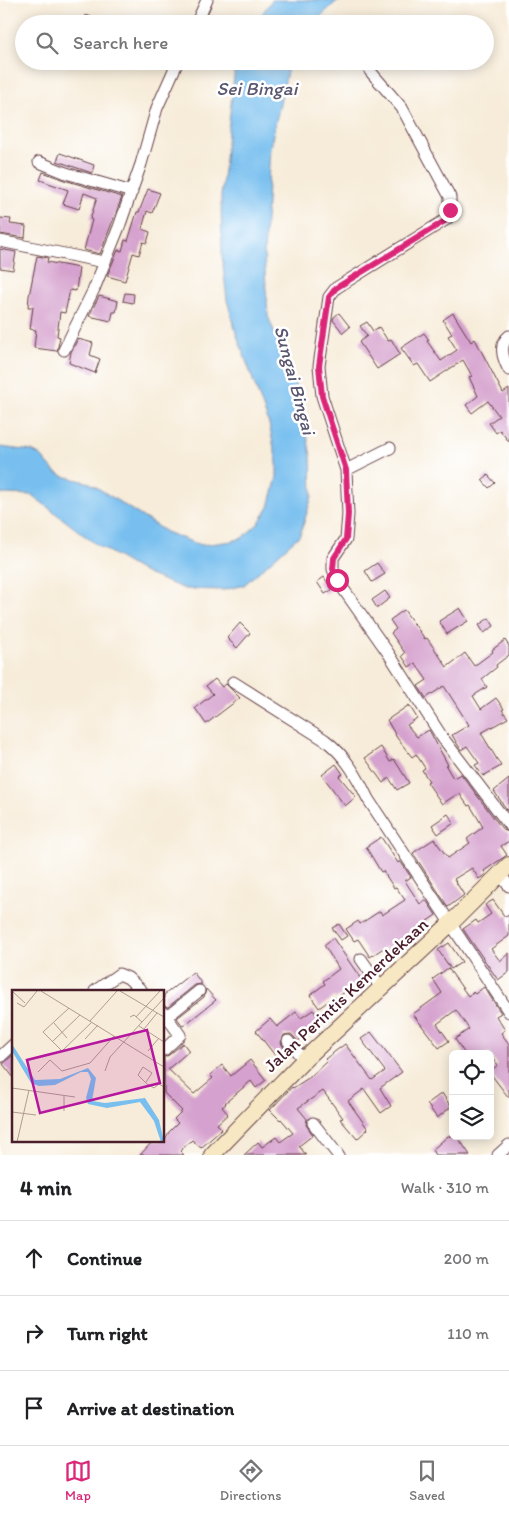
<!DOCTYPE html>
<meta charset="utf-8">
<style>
body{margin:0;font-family:Itim,sans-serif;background:#f6f6f6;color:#202124}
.controls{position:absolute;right:15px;bottom:15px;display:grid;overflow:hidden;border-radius:8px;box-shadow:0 2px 12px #0003}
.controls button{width:45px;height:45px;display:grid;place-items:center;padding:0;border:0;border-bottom:1px solid #e0e0e0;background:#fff;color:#202124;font:25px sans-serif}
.stop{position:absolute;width:15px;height:15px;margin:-11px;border:4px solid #db2777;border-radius:50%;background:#fff}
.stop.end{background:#db2777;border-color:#fff;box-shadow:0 1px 5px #0008}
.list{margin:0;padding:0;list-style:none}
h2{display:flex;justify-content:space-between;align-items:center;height:65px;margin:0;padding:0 20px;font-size:21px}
h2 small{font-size:16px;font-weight:400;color:#757577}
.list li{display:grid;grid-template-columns:32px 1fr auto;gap:15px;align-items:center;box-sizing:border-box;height:75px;padding:0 20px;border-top:1px solid #e0e0e0}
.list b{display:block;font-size:19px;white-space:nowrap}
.list em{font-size:16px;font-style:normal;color:#757577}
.icon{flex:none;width:28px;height:28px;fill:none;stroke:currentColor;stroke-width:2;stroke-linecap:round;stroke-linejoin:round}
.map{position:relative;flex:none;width:509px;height:1155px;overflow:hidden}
.search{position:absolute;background:#fff;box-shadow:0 2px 12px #0003;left:15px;right:15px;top:15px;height:55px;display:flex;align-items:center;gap:12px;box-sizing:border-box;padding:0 18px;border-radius:28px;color:#757577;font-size:19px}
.sheet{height:290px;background:#fff}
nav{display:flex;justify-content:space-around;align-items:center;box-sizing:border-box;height:70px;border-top:1px solid #e0e0e0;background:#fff;font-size:14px;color:#757577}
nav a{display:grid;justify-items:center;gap:2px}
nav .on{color:#db2777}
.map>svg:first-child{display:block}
.water{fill:#78bfef;stroke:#616f8d}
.building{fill:#d5a1ce}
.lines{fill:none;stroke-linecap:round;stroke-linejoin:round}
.street-casing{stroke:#643e45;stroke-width:13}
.secondary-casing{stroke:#643e45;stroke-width:18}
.street{stroke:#fff;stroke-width:11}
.secondary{stroke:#f7e8c3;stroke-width:16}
.route{stroke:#db2777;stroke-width:6}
.labels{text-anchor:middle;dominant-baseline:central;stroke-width:5;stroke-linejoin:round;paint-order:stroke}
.street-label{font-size:18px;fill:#4a1f2b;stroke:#fff}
.water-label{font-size:19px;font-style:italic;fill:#5a5770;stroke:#fff}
.inset-road{fill:none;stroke:#b29a93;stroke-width:1}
.view{fill:#b5179e;fill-opacity:0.15;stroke:#b5179e;stroke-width:2.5}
.inset-edge{fill:none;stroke:#4a1f2b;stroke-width:2.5}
</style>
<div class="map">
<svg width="509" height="1155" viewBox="0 0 509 1155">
<rect width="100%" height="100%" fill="#fff"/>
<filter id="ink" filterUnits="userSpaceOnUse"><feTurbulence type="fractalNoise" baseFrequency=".02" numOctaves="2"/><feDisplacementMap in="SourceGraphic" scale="10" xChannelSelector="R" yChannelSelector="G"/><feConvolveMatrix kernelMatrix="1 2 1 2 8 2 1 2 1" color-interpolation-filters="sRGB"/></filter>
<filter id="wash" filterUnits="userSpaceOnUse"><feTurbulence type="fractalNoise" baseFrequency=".0096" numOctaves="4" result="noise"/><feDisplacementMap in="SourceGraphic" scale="20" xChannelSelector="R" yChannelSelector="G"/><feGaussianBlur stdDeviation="1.12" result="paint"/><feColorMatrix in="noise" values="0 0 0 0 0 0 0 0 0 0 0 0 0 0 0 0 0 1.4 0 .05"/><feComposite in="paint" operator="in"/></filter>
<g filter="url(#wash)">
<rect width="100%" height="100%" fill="#f7ecd9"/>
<!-- water -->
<path class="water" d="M272,0h73l-9,2 -24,22h-57z
M237,61h54l-3,7 -18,80 -6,107 4,61 31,79 12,61 1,40 -12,39 -56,50 -20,5 -39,-1 -38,-15 -53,-31 -62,-48 -32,-1v-47l32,4 9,5 13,15 9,5 27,7 76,49 26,10 10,3 30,-4 10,-3 16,-14 11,-17 8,-30v-15l-8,-38 -33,-91 -9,-33 -5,-44 -1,-60 13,-120z"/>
<g id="blocks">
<!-- building -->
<path class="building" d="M86,15l22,8v1h-26z
M60,153l34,12 -2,8 -35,-12z
M43,172l21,8 58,17 -22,57 -16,-4 8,-30 -2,-1 7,-21 -13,-5 -5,16 -16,-5 5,-14 -28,-10z
M148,189l12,4 -8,20 -5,-2 -5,18 8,3 -3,11 -4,-1 -4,13 -6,-2 -8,28 -18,-5 11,-26 4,1 3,-11 3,1 9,-29h2z
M0,218l11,1 -1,5 16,2 -1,12 -25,-4z
M0,249l16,3 -3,18 -13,-2z
M37,256l11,2 -1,4 32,6 -3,23 -6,-1 -5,23 -5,-1 -3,24 3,1 -3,14 -23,-3 2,-18 -6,-1 3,-22h-5l1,-11z
M125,293l9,1 -1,9 -10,-2z
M99,296l19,5 -2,11h-3l-2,9 -22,-5z
M339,313l11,14 -7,6 -10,-13 1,-3z
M453,313l18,29 4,-3 28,54 6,-4v53l-9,-12 -4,3 -7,-10 10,-7 -11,-15 -16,12 -6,-8 12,-9 -9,-19 3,-1 -9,-16 -33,22 -12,-18 -4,2 -13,-18 23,-15 5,7 -2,1 14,20 16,-11 -9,-14 4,-2 -9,-14z
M367,322l6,9 6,-4 9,14 3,-2 9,15 -23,15 -18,-27 8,-6 -7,-10z
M78,339l15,4 -3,12 10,4 -5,14 -26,-10 2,-11z
M488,475l7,8 -6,5 -7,-8z
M377,563l8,11 -13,8 -7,-11z
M324,577l8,13 -7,4 -8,-12z
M385,591l5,7 -13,10 -5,-8z
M460,608l8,13 -21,13 -8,-13z
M404,610l21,29 2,-1 20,29 18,-14 9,13 19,-14 -1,-2 13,-10 4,6v9l-13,10 1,2 -15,12 5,8 -14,9 8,13 15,-11 8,11 -2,1 6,8 -27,15 20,33 -18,10 -8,-11 4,-2 -12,-17 -6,4 -9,-15 17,-10 -25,-39 -18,12 -8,-12 9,-6 -12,-17 -6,4 -7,-11 3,-3 -14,-20 5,-4 -6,-9z
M489,618l5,8 -10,7 -5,-8z
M240,623l10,10 -13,15 -10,-10z
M215,679l7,8 4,-3 14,14 -34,26 -11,-16 18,-14 -7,-8z
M409,705l8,13 -10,7 10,12 12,-7 19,35 -2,1 7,12 8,-4 42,56 6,2v9l-8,5 6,9 -23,16 2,3 -7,5 -7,-11 -18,11 10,16 -16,12 -35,-54 21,-14 14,19 22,-15 -3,-4 16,-12 -13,-22 -2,1 -9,-13 -17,11 -15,-22 2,-1 -7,-11 3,-2 -9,-14 -4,3 -15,-19 -10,-18z
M381,747l9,15 4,-3 15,24 -12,7 -8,-12 -6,5 -18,-25z
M336,764l7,10 -4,2 17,21 -11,9 -23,-31z
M509,779v34l-15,-22z
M448,814l6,9 -16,11 -6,-9z
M381,837l17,26 2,-2 11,16 -6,4 15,23 6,-4 10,15 -20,14 4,7 -13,9 -3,-5 -17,11 -2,-4 -15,10 -12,-18 -4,2 -8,-12 12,-8 2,3 20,-13 2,4 23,-15 -9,-13 -2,1 -11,-17 -2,1 -15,-25z
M493,900l12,17 4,-2v21l-18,13 9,12 9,-8v19l-11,8 -35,-51 13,-9 2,3 13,-9 -6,-9z
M339,924l8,12 -6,4 -9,-12z
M333,938l32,47 -9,7 -4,-5 -17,12 -1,-2 -15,11 -9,-13 15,-11 -2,-3 16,-12 -15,-24z
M449,943l13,19 -11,7 -13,-19z
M448,968l20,28 5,-4 2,2 9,-7 17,26 -5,3 9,14 -4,3 8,11v54l-19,-25v-2l8,-6 -8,-11h-25l-10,-15 14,-10 -13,-19 -19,14 12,17 -10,7 -26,-34 29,-21 -9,-14z
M193,972l9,12 -7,1 -27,22 -4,-1v-11z
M206,989l10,11 -33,26 -6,-8 27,-21z
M313,1010l10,12 -25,19 -7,-7 -7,1 -3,8 5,8 -9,7 -21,-27 14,-12 7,8 19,-15 5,6z
M371,1032l31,40 -22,16 11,18 -10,7 -17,-24 -16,12 20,28 -11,10 -17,-20 3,-1 -20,-27 -25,17 9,11 -1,6 7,10 -14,11 7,9h-62l14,-13 4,5 14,-10 4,5 13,-9 -12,-14 -1,1 -10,-10 22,-23 1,1 17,-11 17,-16 -2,-2 20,-15 27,36 13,-9 -24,-32z
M183,1043l6,8 -21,18 26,25 19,-16 -3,-3 12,-10 9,11 19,-16 16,20 -10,8 -5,-7 -26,22 1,1 -4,3 6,7 -11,10 5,5 -21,19 -9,-8 -12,11 4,4h-44l13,-14h11l5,-9 9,-9 -4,-4 8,-8 -18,-18v-36l5,-2z
M13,1055h1v23l-11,-14z
M442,1093l9,14 -14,11 -10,-14z
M448,1136h9l13,19h-35l-3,-5z"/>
</g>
</g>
<g filter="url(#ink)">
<use href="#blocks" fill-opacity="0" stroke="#643e45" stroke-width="1"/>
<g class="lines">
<defs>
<path id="street" d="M196,24l11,-24
M370,71l32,37 48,89v13l-3,9 -111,69 -7,9 -10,69 3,30 24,74 2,44 -2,25 -13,19v11l4,11 52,74 53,83 67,88
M39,162l27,11 66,19
M0,241l104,21
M509,336c-11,9 -6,23 0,34
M64,350l30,-61 25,-62 22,-63 16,-56 21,-47
M346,470l44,-22
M233,682l92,58c21,16 32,36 43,59l141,213
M500,874l9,12
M361,959l21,30
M95,991l24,-17 9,4 14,13
M164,1013l16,22 -16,15
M167,1017l32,-26
M288,1041l16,19
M0,1057l14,-13
M313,1123l25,32
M498,1155l11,-10"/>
<path id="secondary" d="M212,1155l92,-95 146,-136 59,-59"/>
</defs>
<!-- street casing -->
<use href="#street" class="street-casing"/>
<!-- secondary casing -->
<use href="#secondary" class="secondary-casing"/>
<!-- street -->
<use href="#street" class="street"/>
<!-- secondary -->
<use href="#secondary" class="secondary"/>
</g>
</g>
<g class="lines" filter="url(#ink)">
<!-- route -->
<path class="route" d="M337,580l-4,-11 1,-11 12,-19 2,-25 -2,-44 -24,-74 -3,-30 10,-69 7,-9 112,-69 2,-9"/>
</g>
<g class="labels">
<!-- street labels -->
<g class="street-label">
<text transform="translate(346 995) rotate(-43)">Jalan Perintis Kemerdekaan</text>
</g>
<!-- water labels -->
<g class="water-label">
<text x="257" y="88">Sei Bingai</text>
<text transform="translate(295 380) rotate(75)">Sungai Bingai</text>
</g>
</g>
<!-- overview -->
<g transform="translate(12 990)">
<rect width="152" height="152" fill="#f7ecd9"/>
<path d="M0,54l23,36 25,-1 28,-11 8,10 -4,23 13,2 40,-5 14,22 5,22h-3l-7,-21 -14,-19 -33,6 -19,-4 -2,-6 5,-19 -3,-7h-7l-26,13 -16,1 -8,-3 -19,-32z" fill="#78bfef"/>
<path class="inset-road" d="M0,1l13,12M29,1l123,76M108,1l44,26M5,13l7,4 13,-16M57,18l-26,24 19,19 30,-29M118,27l4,-2 8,7M124,27l24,-26M78,31l27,-30M42,33l13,15M127,36l25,16M132,39l13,-16M73,49l13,-14M41,51l27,-26M136,61l11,-13M93,81l5,-14 54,-59M26,82l12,-12 12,11 28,-8 24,-27M134,92l6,-9 -9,-6 -5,8 9,9 7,4 5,-4 5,3M0,98l63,9M52,121v-16M0,122l24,3M5,152l12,-52"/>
<path class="view" d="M135,40l13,53 -120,30 -13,-53z"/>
<rect width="152" height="152" class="inset-edge"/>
</g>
</svg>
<div class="controls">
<button><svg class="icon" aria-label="locate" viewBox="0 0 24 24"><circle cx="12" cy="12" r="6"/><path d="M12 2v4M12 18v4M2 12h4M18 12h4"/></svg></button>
<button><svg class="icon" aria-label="layers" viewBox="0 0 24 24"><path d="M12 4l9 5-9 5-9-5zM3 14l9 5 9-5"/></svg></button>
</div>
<div class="stop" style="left:337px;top:580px"></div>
<div class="stop end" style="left:450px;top:210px"></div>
<div class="search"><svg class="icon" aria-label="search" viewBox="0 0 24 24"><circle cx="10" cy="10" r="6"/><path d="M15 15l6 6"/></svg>Search here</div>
</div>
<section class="sheet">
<h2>4 min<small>Walk · 310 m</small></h2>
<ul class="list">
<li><svg class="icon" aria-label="ahead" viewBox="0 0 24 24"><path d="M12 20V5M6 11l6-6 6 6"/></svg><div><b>Continue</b></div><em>200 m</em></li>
<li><svg class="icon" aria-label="right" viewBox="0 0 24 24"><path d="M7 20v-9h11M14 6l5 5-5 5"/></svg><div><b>Turn right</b></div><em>110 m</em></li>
<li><svg class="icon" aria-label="arrive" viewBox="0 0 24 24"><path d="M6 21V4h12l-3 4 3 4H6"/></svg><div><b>Arrive at destination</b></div></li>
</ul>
</section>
<nav>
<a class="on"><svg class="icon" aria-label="map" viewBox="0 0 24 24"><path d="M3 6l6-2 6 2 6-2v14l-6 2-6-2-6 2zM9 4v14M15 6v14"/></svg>Map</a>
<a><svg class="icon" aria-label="directions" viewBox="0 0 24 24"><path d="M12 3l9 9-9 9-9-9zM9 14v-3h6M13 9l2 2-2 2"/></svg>Directions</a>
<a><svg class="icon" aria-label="saved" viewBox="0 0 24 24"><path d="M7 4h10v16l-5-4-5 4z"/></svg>Saved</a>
</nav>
